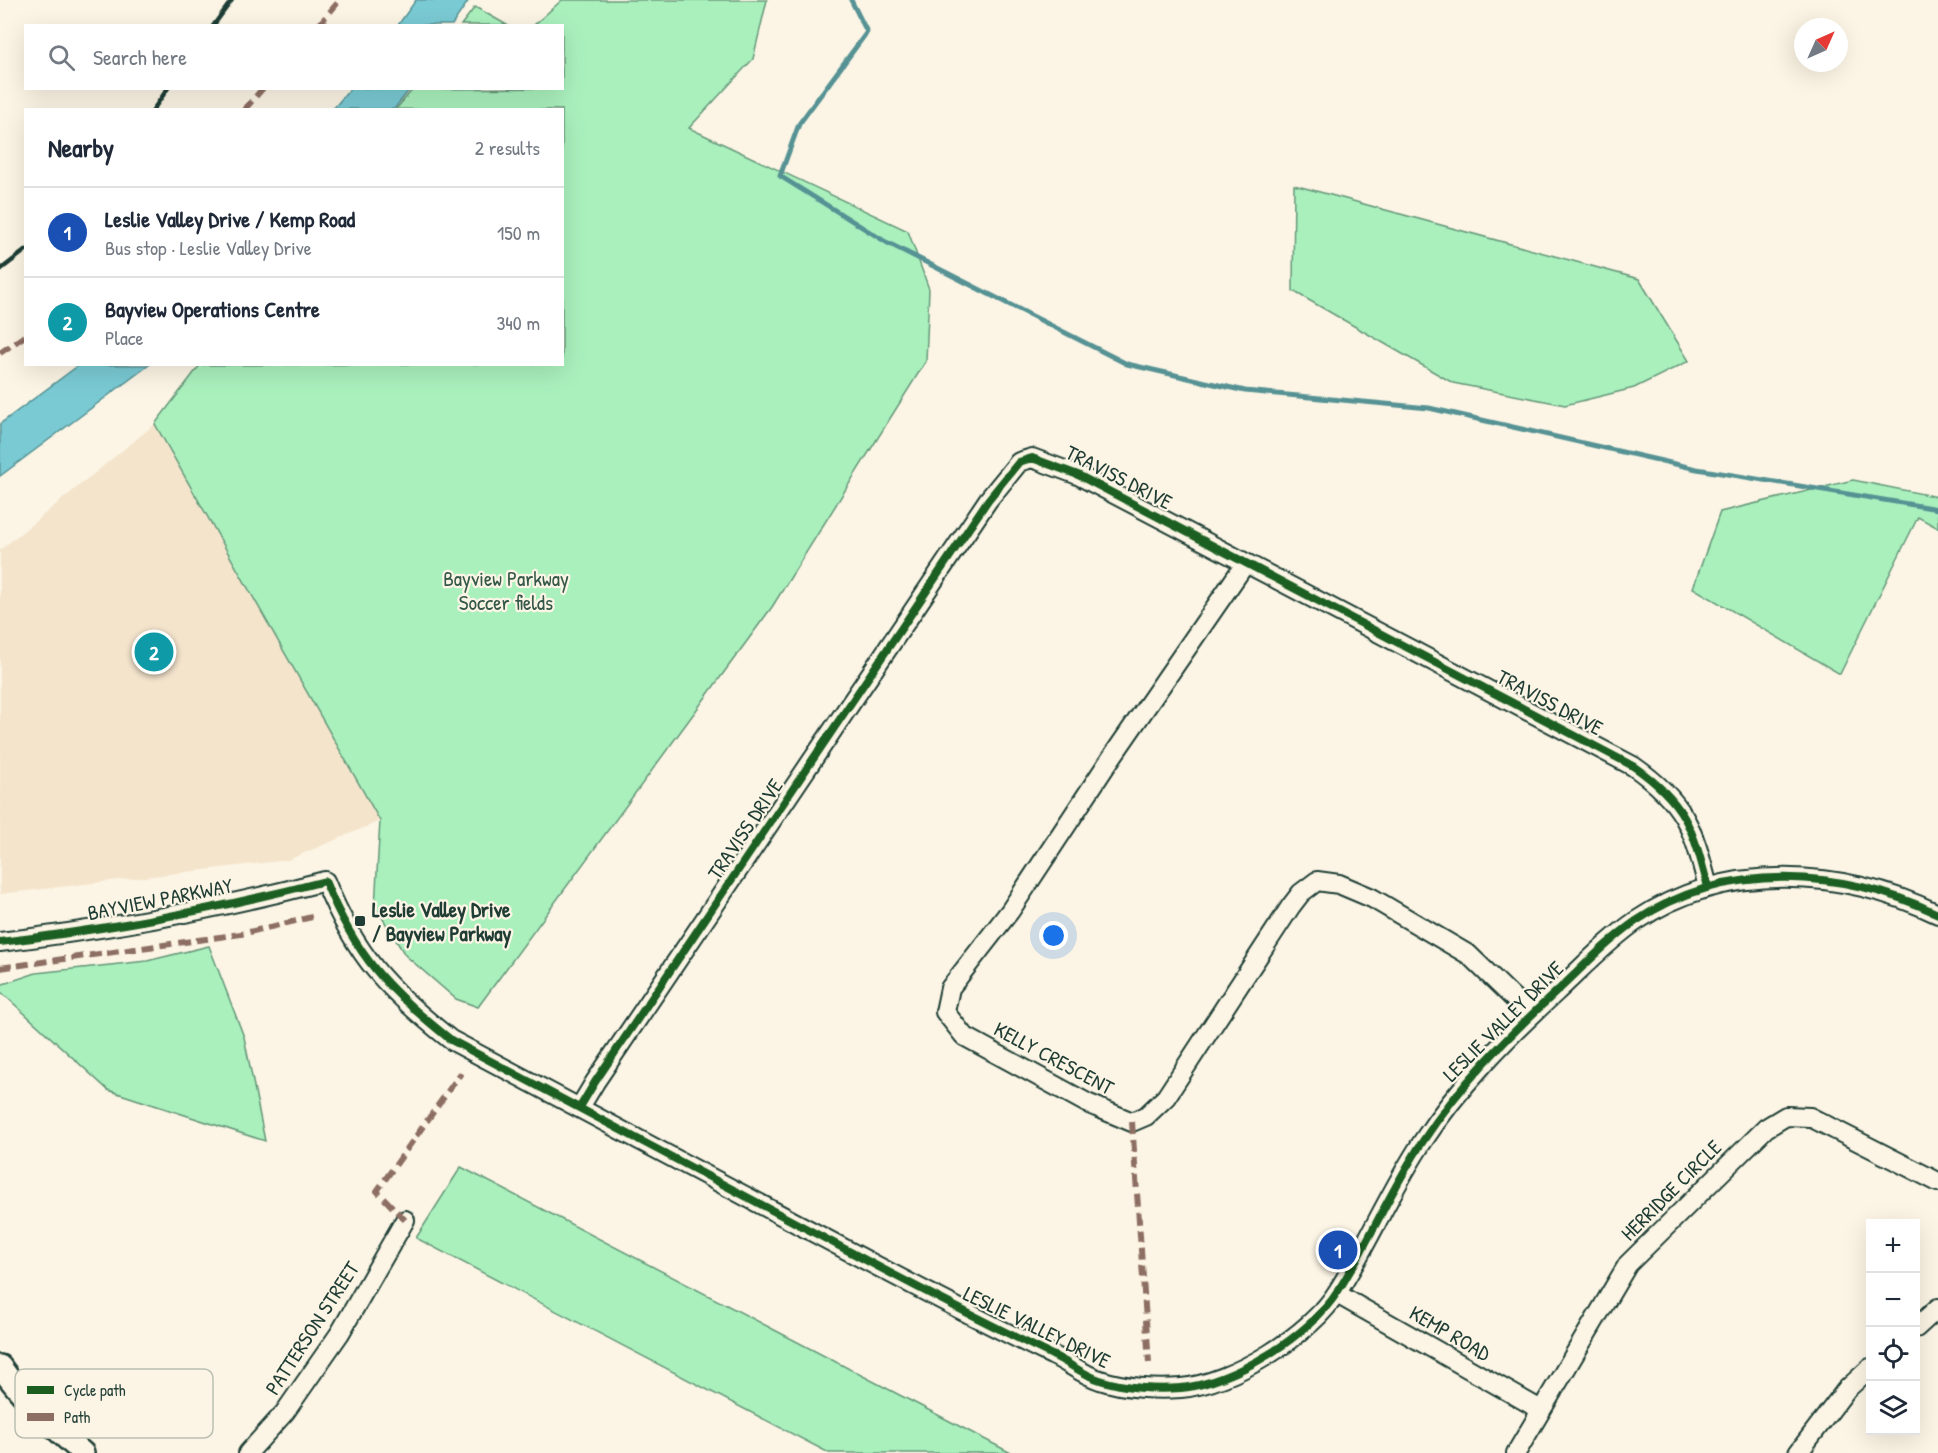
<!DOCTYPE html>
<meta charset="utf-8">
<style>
body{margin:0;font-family:"Patrick Hand",sans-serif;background:#f6f6f7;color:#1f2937}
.controls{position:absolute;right:18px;bottom:18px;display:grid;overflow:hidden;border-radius:0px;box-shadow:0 6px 24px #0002}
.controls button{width:54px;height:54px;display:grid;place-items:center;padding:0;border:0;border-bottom:2px solid #e0e1e3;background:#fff;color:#1f2937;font:30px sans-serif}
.compass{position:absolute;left:1794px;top:18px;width:54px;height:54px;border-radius:50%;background:#fff;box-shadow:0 6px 24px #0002;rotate:45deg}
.you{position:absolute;left:1054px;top:936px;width:21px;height:21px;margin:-15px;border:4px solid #fff;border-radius:50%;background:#1a73e8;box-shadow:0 0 0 9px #1a73e833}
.badge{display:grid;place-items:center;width:39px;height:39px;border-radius:50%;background:#1f3d34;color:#fff;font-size:20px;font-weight:700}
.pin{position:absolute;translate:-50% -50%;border:3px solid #fff;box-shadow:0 2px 6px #0006}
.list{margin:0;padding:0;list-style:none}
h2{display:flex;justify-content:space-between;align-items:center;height:78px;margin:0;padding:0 24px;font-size:26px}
h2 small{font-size:20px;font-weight:400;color:#747a83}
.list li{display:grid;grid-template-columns:39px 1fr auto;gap:18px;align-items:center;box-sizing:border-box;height:90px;padding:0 24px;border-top:2px solid #e0e1e3}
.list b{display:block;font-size:22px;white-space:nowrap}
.list p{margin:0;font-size:20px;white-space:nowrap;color:#747a83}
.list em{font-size:20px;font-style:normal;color:#747a83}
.icon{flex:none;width:33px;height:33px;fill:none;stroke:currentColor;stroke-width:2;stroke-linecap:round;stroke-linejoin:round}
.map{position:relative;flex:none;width:1938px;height:1453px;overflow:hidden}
.search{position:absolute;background:#fff;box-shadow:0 6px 24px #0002;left:24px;top:24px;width:540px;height:66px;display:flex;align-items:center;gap:15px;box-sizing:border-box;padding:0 21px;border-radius:0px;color:#747a83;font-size:22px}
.panel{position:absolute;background:#fff;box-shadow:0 6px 24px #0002;left:24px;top:108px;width:540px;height:258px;border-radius:0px}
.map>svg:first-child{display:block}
.built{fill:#f4e4cc}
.green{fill:#aaf0bd;stroke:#649678;stroke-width:1.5}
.water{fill:#7acad4;stroke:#569294;stroke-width:1.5}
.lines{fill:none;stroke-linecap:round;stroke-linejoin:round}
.stream{stroke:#569294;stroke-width:5}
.minor-casing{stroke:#1f3d34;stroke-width:22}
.tertiary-casing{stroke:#1f3d34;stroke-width:26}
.minor{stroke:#fcf5e5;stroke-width:18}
.tertiary{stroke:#fcf5e5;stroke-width:21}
.rail{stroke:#1f3d34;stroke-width:4.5}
.quiet{stroke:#8d6e63;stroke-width:6;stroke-dasharray:12 6;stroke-linecap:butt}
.cycleway-casing{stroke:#fcf5e5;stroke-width:11}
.cycleway{stroke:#1b5e20;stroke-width:8}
.poi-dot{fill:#1f3d34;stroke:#fcf5e5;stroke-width:2}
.labels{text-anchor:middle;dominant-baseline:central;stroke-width:4.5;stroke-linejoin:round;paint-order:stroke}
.street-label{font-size:21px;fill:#1f3d34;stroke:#fcf5e5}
.park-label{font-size:21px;fill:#345849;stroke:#fcf5e5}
.poi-label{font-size:21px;font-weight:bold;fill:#1f3d34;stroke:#fcf5e5;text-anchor:start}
.key{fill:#fcf5e5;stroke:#babeb0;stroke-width:1.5}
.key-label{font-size:16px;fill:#1f3d34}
</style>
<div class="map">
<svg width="1938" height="1453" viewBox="0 0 1938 1453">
<rect width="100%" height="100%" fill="#fcf5e5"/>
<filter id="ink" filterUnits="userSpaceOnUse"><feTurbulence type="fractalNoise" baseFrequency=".0167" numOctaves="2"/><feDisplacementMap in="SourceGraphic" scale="12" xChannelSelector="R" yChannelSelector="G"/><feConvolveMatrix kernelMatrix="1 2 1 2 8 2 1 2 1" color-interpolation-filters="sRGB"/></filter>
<g filter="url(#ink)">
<!-- built -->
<path class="built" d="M155,424l225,397 -92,39 -288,34v-344z"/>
<!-- green -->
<path class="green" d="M562,0h205l-14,59 -64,69 219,103 21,58 -3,72 -154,246 -294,400 -22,-8 -51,-44 -30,-49 5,-85 -225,-397 45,-59 362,-1v-254l-166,-1 17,-20 149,-1v-62l-28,-1z
M475,7l32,18h-46z
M1294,185l345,94 50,82 -55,27 -69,17 -112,-22 -160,-92z
M1853,480l85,17v31l-20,-11 -78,157 -147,-86 27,-76z
M209,946l35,91 21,104 -157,-51 -108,-99v-6l36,-12 111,-12z
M461,1167l550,286h-182l-413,-215z"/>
<!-- water -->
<path class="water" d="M416,0h53l-17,25h-54z
M350,89v-1l60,1 -16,20h-61z
M79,365h70l-149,111v-52z"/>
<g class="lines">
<!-- stream -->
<path class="stream" d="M851,0l16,32 -68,92 -19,52 106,66 241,122 118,27 184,17 268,61 241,40"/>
<defs>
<path id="minor" d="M1245,564l-138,200 -97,147 -60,77 -5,24 19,24 123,67 45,19 14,-6 20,-19 125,-191 10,-13 16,-12 22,3 33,14 97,57 62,60
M0,942c110,-13 218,-33 325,-61 31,76 63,109 126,159 141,76 283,149 424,225 59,31 117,61 177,90 16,7 31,20 48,25 24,8 56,10 81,8 51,-4 130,-53 157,-97 31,-49 53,-102 85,-150 36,-55 83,-103 132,-148 26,-24 52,-52 81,-72 90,-61 208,-52 302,-7
M580,1107l15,-25 393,-582 31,-38 13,-4 46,17 555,291c52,36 60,62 75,121
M1337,1294l204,116
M1916,1328l22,-20
M248,1453l37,-41 55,-79 65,-113
M1516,1453l112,-189 138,-136 20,-12 24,1 128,65
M1798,1453l48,-63 24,-22"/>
<path id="tertiary" d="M0,1366c23,33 52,61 83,87"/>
</defs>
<!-- minor casing -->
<use href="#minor" class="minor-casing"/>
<!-- tertiary casing -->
<use href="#tertiary" class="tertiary-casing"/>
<!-- minor -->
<use href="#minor" class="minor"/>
<!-- tertiary -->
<use href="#tertiary" class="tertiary"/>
<!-- rail -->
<path class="rail" d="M213,26l19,-26
M153,110l15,-22
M0,270l26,-20"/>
<!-- quiet -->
<path class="quiet" d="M318,26l22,-26
M244,110l19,-22
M0,353l26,-18
M0,968l241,-34 71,-17
M1132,1122l17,241
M405,1220l-28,-29 84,-118"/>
<defs>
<path id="cycleway" d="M0,942c110,-13 218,-33 325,-61 31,76 63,109 126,159 141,76 283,149 424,225 59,31 117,61 177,90 16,7 31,20 48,25 24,8 56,10 81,8 51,-4 130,-53 157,-97 31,-49 53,-102 85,-150 36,-55 83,-103 132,-148 26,-24 52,-52 81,-72 90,-61 208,-52 302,-7
M580,1107l15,-25 393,-582 31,-38 13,-4 46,17 555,291c52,36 60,62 75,121"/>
</defs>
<!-- cycleway casing -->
<use href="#cycleway" class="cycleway-casing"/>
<!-- cycleway -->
<use href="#cycleway" class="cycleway"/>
</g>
</g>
<!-- markers -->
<rect class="poi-dot" x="354" y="915" width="12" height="12" rx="3"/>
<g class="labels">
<!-- street labels -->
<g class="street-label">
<text transform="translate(1119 477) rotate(27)">TRAVISS DRIVE</text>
<text transform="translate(1550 702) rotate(28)">TRAVISS DRIVE</text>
<text transform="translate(745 829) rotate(-56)">TRAVISS DRIVE</text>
<text transform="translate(160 899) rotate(-11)">BAYVIEW PARKWAY</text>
<text transform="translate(1503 1021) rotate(-45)">LESLIE VALLEY DRIVE</text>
<text transform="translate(1054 1058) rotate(28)">KELLY CRESCENT</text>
<text transform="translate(1671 1190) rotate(-45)">HERRIDGE CIRCLE</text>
<text transform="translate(1037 1327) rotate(26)">LESLIE VALLEY DRIVE</text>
<text transform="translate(312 1328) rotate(-57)">PATTERSON STREET</text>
<text transform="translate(1450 1333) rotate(30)">KEMP ROAD</text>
</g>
<!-- park labels -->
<g class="park-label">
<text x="506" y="578">Bayview Parkway<tspan x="506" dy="24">Soccer fields</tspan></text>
</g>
<!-- poi labels -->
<g class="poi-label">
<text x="372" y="909">Leslie Valley Drive<tspan x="372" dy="24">/ Bayview Parkway</tspan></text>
</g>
</g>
<!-- legend -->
<rect x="15" y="1369" width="198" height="69" rx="9" class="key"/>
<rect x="27" y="1386" width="27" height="8" fill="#1b5e20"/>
<rect x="27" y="1413" width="27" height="8" fill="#8d6e63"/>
<g class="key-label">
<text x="64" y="1396">Cycle path</text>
<text x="64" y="1423">Path</text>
</g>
</svg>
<div class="controls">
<button>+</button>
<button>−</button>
<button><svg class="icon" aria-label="locate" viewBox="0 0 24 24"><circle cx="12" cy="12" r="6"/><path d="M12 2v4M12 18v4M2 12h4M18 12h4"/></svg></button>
<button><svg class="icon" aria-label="layers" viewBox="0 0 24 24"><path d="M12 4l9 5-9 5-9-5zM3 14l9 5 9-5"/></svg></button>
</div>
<svg class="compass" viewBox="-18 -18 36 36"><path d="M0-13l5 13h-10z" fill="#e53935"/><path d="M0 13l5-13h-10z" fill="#747a83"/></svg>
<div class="you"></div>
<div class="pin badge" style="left:1338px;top:1250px;background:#1a4fb4">1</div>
<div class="pin badge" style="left:154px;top:652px;background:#0f9aa8">2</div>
<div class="search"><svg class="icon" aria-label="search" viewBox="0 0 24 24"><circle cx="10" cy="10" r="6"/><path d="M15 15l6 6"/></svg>Search here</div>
<section class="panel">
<h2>Nearby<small>2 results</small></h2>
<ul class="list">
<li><span class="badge" style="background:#1a4fb4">1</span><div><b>Leslie Valley Drive / Kemp Road</b><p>Bus stop · Leslie Valley Drive</p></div><em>150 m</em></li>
<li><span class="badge" style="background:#0f9aa8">2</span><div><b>Bayview Operations Centre</b><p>Place</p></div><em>340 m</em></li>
</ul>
</section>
</div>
